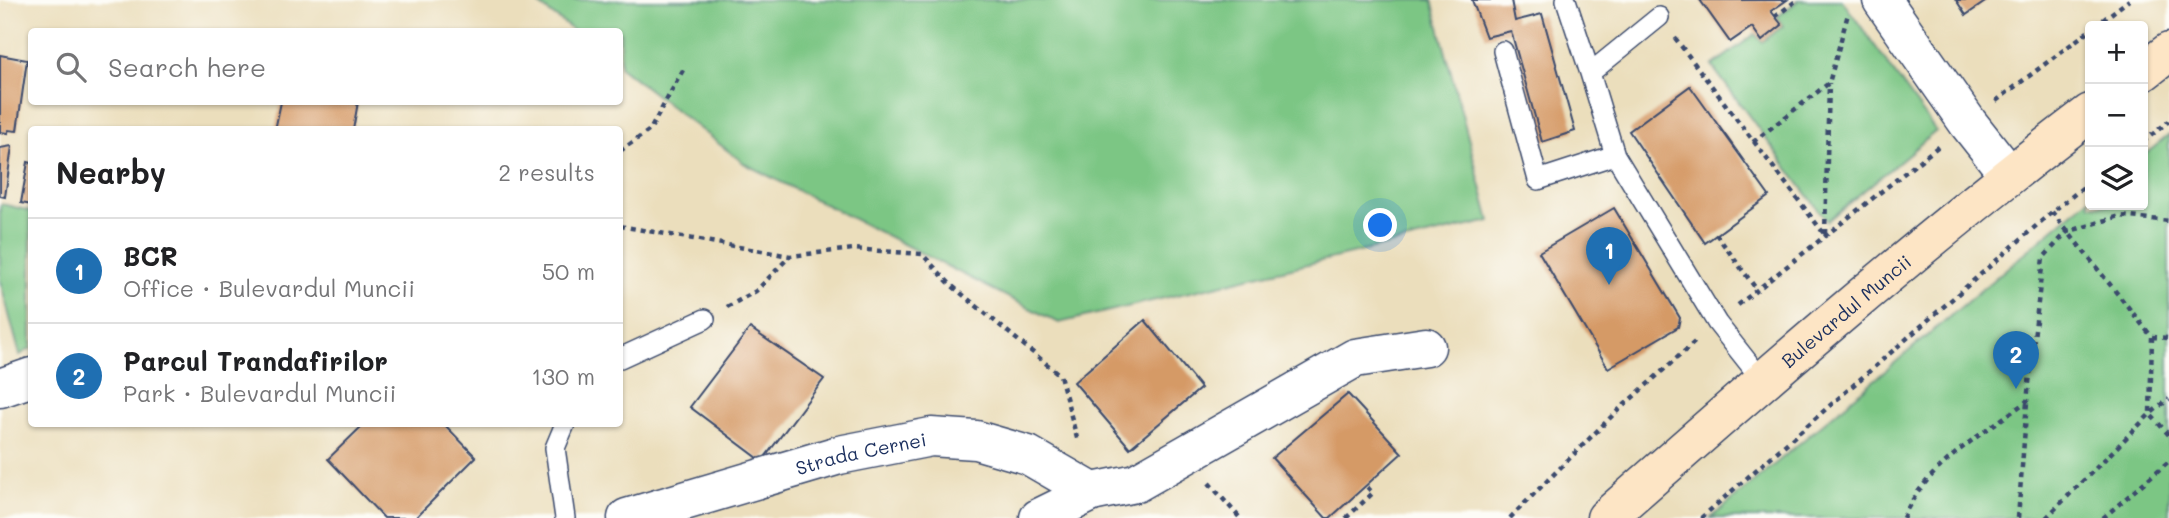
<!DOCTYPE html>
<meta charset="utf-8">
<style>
body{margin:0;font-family:Mali,sans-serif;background:#f2f2f2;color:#202124}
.controls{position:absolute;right:21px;top:21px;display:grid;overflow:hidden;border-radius:7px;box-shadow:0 2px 5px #0004}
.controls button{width:63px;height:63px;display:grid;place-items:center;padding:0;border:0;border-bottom:2px solid #e0e0e0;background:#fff;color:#202124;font:35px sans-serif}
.you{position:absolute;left:1381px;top:226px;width:24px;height:24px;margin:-18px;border:5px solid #fff;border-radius:50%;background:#1a73e8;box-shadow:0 0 0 10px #1a73e833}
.badge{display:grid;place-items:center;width:46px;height:46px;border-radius:50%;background:#1f6fb2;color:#fff;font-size:23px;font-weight:700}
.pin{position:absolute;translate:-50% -58px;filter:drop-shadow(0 2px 4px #0008)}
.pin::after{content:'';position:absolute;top:37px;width:24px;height:21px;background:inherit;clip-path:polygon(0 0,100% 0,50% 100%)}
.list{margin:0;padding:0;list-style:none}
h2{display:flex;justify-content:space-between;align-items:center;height:91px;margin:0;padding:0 28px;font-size:30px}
h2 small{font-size:23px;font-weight:400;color:#757577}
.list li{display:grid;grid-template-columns:46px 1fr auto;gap:21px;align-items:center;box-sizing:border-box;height:105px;padding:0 28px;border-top:2px solid #e0e0e0}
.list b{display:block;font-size:26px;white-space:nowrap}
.list p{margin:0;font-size:23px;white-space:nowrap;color:#757577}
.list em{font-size:23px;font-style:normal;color:#757577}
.icon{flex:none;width:38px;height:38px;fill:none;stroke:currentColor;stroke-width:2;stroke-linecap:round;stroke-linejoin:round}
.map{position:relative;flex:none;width:2169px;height:518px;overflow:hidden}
.search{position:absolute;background:#fff;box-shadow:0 2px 5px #0004;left:28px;top:28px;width:595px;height:77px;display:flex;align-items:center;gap:18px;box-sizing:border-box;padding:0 24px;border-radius:7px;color:#757577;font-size:26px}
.panel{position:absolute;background:#fff;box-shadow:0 2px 5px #0004;left:28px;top:126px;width:595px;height:301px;border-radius:7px}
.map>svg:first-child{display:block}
.green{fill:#7bc684;stroke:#4b7a71;stroke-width:2}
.building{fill:#d59a66}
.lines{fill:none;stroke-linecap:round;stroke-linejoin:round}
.service-casing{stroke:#3a496c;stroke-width:22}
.minor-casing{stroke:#3a496c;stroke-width:41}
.secondary-casing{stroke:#3a496c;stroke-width:41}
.path{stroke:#3a496c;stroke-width:4.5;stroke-dasharray:5 5;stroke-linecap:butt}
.service{stroke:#fff;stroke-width:19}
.minor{stroke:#fff;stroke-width:38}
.secondary{stroke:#fde5c5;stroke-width:38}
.labels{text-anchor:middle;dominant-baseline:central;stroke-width:5;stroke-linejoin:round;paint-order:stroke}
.street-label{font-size:19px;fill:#1b2f5e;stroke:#fdfcf7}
</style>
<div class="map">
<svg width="2169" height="518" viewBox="0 0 2169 518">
<rect width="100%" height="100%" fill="#fdfcf7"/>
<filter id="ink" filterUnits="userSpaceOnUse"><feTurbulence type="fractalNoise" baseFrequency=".0143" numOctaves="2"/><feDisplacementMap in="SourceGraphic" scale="14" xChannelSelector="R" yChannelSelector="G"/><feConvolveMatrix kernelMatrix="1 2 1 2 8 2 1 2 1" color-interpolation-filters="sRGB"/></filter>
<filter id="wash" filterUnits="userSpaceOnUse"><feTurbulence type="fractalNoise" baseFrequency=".00686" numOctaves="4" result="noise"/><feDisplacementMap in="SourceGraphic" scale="28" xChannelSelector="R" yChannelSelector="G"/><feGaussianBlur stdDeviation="1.57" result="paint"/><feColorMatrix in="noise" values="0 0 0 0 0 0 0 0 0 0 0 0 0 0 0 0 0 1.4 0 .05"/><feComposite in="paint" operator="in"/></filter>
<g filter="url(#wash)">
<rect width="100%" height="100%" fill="#ebdebc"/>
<!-- green -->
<path class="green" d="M533,0h899l58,221 -431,102 -314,-159 -125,-97v-35l-46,-1z
M1799,0h43l94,131 -109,90 -115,-155 43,-32 7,8 21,-16 -6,-9z
M2169,135v383h-458l379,-320v7h53v-49z
M2,204l29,7v137l-11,7 -20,-74v-75z"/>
<g id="blocks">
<!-- building -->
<path class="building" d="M1472,0h39l4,21 27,-7 33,117 -33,11 -31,-111 -25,6z
M1700,0h87l-16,11 11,14 -20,16 -10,-14 -22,15z
M1956,0h32l-22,15z
M0,55l27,5 -10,71 -9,-1v3l-8,-1z
M1690,86l79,110 -64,47 -76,-112z
M281,102h77l-5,28h-78z
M12,146l-7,51 -5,-1v-48z
M28,162l4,1v42l-11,-2z
M1614,208l66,110 -2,9 -70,41 -69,-116z
M1145,320l56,68 -71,60 -56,-66z
M750,328l74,51 -62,82 -72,-54z
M1348,394l54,59 -72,65h-4l-54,-60z
M364,424h80l32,33 -59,59 2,2h-35l-56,-59z"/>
</g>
</g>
<g filter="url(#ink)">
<use href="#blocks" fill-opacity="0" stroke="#3a496c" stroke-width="2"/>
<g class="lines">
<defs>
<path id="service" d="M1566,0l24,73 69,-56
M1503,51l35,129 77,-25
M1590,73l25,82 102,168 45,57
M620,358l85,-39
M565,424l-10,24 10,70"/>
<g id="minor">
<path d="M1882,0l86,123 41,52"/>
<path d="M0,388l32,-11"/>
<path id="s1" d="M627,518l212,-63 92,-18 45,3 52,15 64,37"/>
<path d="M1039,518l53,-26 44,-9 219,-125 71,-11"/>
</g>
<g id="secondary">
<path d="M2143,72l26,-20"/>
<path id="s2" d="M1606,518c158,-139 317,-278 484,-405"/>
</g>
</defs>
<!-- service casing -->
<use href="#service" class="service-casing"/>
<!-- minor casing -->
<use href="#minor" class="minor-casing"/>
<!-- secondary casing -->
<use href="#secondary" class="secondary-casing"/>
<!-- path -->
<path class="path" d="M1775,17l22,-17
M2095,26l34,-26
M1675,38l150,197
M1996,101l94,-71
M1753,142l76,-59 19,-69
M2143,142l26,-21
M620,151l30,-21 33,-60
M2052,212l100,125 -2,77 19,21
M620,226l170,30 63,-7 69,5 29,31 109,90 18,67
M1716,234l41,56
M1825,234l4,-151
M1738,305l202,-160
M727,307l29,-16 34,-35
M2152,337l17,1
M1209,483l31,35
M1346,518l27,-25 -7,-7
M1510,518l103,-103 84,-75
M1701,518l351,-306 38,-30
M1903,518c23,-53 80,-84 124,-117l16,-143 24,-26 53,-16 49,5
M2018,518l9,-116
M2046,518l104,-104 19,-15
M2103,518l66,-57"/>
<!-- service -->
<use href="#service" class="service"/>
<!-- minor -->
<use href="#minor" class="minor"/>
<!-- secondary -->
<use href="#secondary" class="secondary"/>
</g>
</g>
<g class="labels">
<!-- street labels -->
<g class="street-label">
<text stroke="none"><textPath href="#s2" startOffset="317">Bulevardul Muncii</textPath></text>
<text stroke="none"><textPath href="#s1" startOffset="243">Strada Cernei</textPath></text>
</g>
</g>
</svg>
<div class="controls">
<button>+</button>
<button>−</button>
<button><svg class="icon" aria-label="layers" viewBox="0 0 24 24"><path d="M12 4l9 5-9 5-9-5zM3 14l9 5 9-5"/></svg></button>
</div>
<div class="you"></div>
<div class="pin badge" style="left:1609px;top:285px">1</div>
<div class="pin badge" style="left:2016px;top:389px">2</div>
<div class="search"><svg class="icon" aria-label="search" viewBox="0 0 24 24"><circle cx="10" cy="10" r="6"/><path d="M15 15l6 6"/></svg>Search here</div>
<section class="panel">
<h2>Nearby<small>2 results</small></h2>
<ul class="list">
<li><span class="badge">1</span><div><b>BCR</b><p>Office · Bulevardul Muncii</p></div><em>50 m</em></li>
<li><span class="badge">2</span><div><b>Parcul Trandafirilor</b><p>Park · Bulevardul Muncii</p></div><em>130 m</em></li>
</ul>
</section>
</div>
